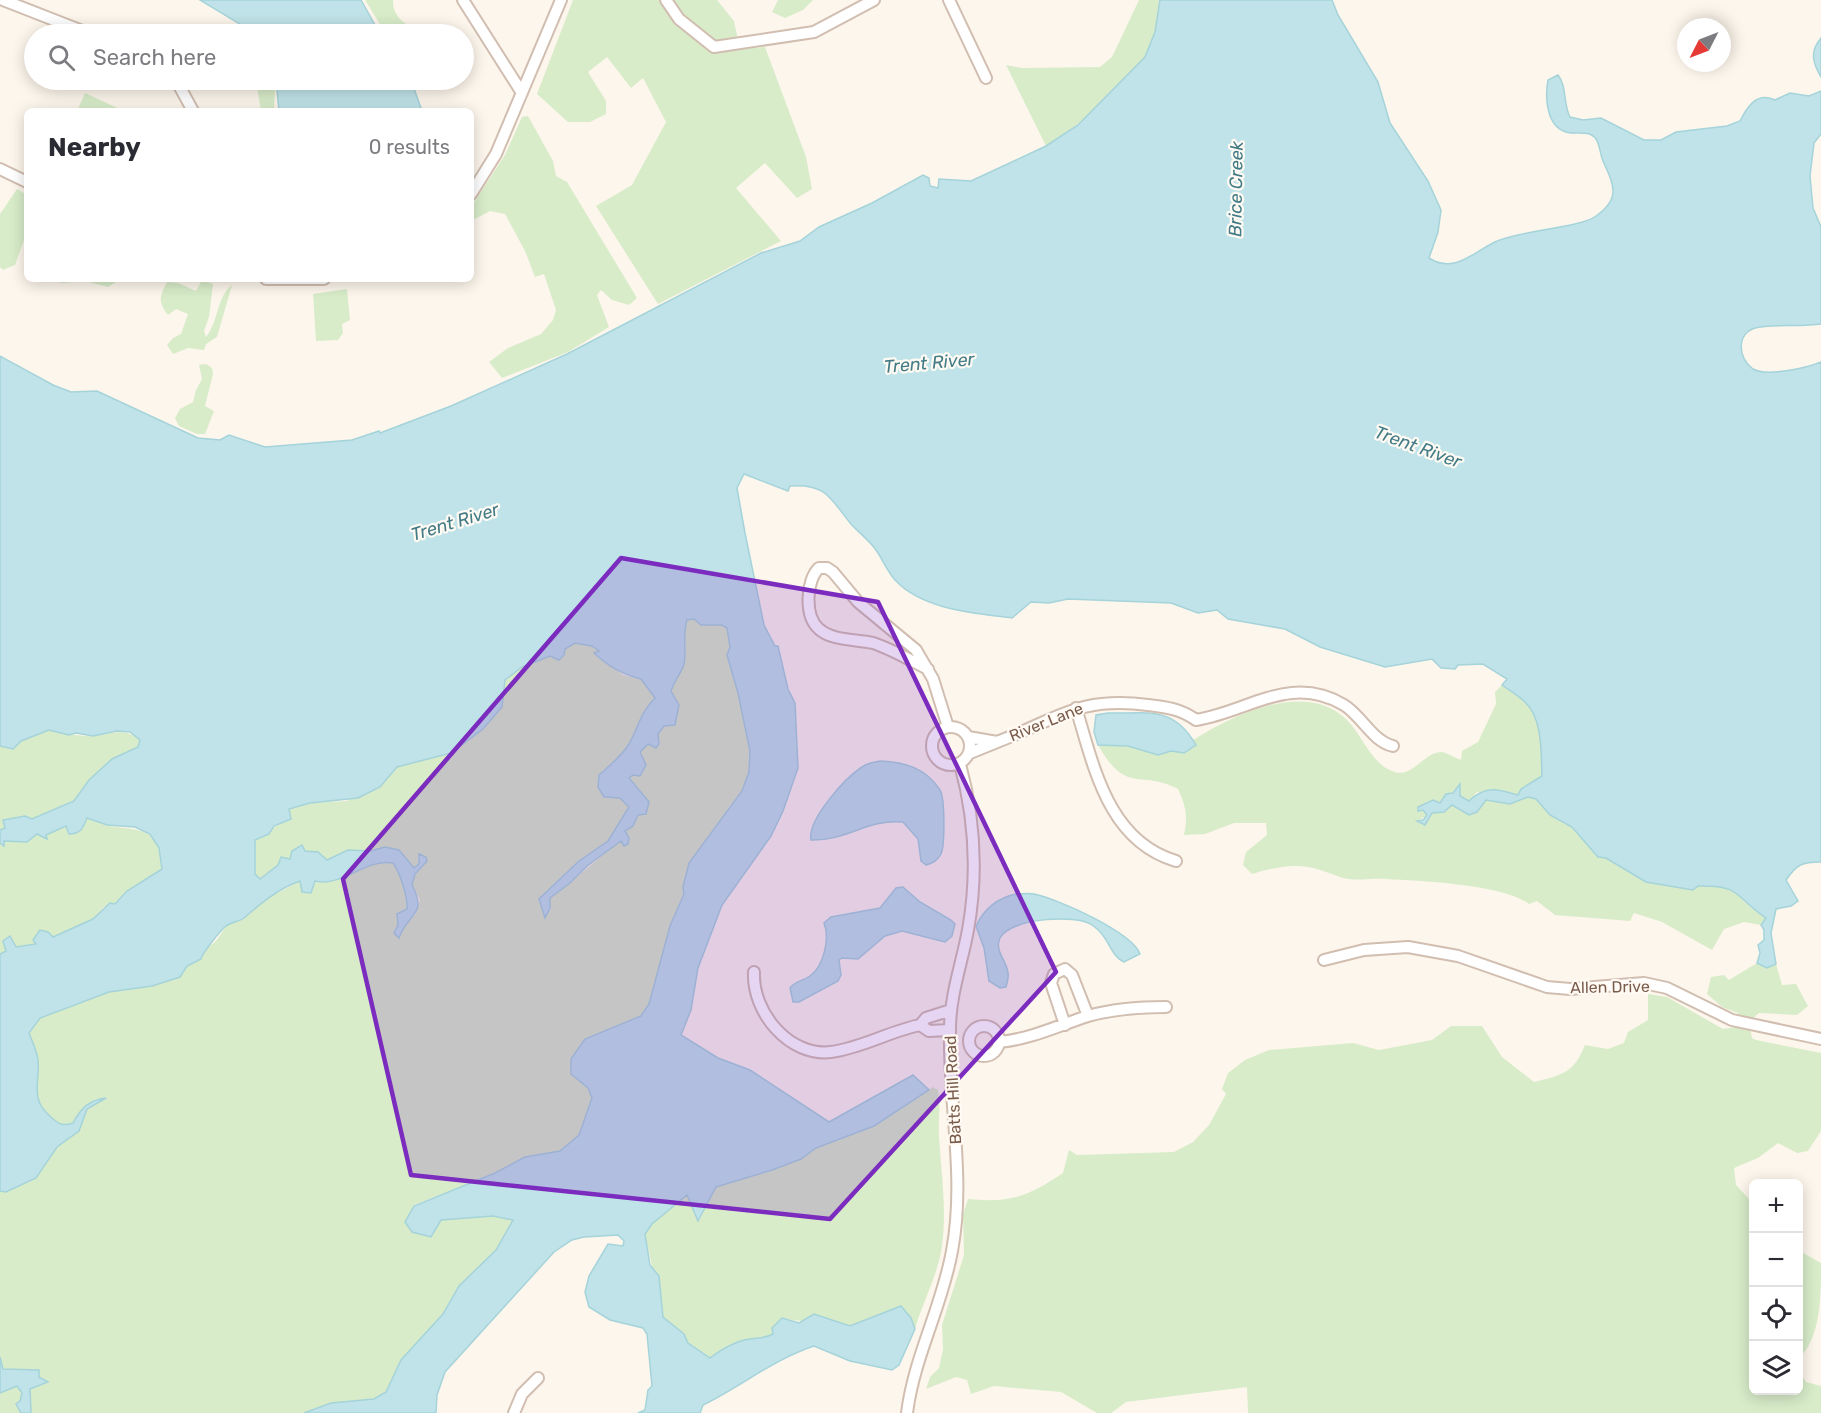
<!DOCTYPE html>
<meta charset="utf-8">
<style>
body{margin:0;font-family:Rubik,sans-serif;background:#f7f7f7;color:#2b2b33}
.controls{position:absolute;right:18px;bottom:18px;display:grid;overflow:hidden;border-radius:9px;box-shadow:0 3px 15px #0003}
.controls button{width:54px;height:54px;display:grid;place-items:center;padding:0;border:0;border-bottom:2px solid #e1e1e2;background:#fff;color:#2b2b33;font:30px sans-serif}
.compass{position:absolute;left:1677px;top:18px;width:54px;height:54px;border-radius:50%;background:#fff;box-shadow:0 3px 15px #0003;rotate:228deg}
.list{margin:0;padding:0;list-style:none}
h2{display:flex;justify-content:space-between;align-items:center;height:78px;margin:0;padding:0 24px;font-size:26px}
h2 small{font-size:20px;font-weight:400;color:#7c7c81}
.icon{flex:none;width:33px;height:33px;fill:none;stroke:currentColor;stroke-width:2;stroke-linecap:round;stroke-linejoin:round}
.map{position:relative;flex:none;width:1821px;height:1413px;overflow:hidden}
.search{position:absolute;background:#fff;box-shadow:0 3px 15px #0003;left:24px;top:24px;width:450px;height:66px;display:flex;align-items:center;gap:15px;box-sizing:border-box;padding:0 21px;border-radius:33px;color:#7c7c81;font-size:22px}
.panel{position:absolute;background:#fff;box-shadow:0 3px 15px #0003;left:24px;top:108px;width:450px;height:174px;border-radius:9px}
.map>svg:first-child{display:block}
.green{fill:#d8ecc9}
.water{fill:#bfe3e8;stroke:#a5d3da;stroke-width:1.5}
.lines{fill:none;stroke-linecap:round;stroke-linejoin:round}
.minor-casing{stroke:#d1beb0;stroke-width:14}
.minor{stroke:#fff;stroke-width:10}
.marked{fill:#7b2cbf;fill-opacity:0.2;stroke:#7b2cbf;stroke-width:4.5;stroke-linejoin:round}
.labels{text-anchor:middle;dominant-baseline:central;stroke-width:4.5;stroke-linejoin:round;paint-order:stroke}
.street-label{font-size:16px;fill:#7a5c4d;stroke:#fffaf3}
.water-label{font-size:18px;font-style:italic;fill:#437c86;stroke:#fffaf3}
</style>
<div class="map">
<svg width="1821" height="1413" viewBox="0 0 1821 1413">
<rect width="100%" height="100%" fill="#fdf6ec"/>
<!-- green -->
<path class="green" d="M365,0h28c0,15 7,20 19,28l2,6h-28z
M573,0h144l17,21 6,28 25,-2 41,110 6,32 -15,9 -32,-35 -29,25 45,53 -123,63 -62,-98 36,-21 34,-63 -23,-44 -12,10 -24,-31 -19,15 18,29v13l-16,8h-22l-31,-28z
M778,0h35l-10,10 -18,8 -13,-6z
M1139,0h21c-3,19 -5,42 -16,58 -23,34 -64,66 -98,88l-40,-81 16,3 78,-1 12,-10z
M256,80h16l3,8 -1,23h-13z
M85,93l39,18h-47z
M528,116l25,45 3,15 11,6 70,116 -8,7 -17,-5 -11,-10 -4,5 12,32 -41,25 -66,26 -13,-16 19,-14 33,-14 12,-14 3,-10 -12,-36 -9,3 -10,-26 -20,-37 -15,-3 -19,10v-14l34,-52 17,-38z
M17,189l10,6c0,14 0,29 0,45h-3l-9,25 -12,5 -3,-3v-53z
M52,279h63l1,3 -8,5 -23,-6 -23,2z
M202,280l11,4 -4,33 -5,14 2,6c13,-16 10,-39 26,-52l-15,52 -11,7 -2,6 -16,-2 -15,6 -6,-9 6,-7 8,-4 7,-20 -12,-5 -8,6c-10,-13 -9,-18 -1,-33l11,1 18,8z
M347,289l3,31 -8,4 1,9 -5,7 -22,1 -3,-47z
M206,364l6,4 1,6 -8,32 9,5 -9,23h-8l-18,-8 -4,-8 5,-9 13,-7 3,-12 6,-11 -3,-14z
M694,619l7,6h21l5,3 3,19 -3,8 11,38 12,58 -1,21 -7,19 -13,16 -46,80 1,6 -14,33 -21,78 -8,12 -56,23 -14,35 17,14 4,10 -13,37 -19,16 -35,6 -30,16 -81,32 -9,17 88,-6 20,4 -17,30 -37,36 -16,28 -42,46 -15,32 -12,7 -43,4 -27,10h-273l-1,-24 17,-7 -8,-5 -1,-7 -35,-1 -3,-12v-166l6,1 30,-14 21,-31 22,-16 8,-22 18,-10h-9l-23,25 -8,2 -6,-2 -18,-15 -5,-23 2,-26 -9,-27 11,-15 69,-26 19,-4 73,-29 2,-8 13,-10 11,-16 16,-6 7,-9 18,-12 32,-17 13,5 1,-4c26,4 53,-24 79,-19 7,10 15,34 14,46l-10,5 2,24 4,-12 13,-12 4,-14 -8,-15 3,-11 12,-13 -9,-5 1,8 -5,4 -29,-21 -15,4 -22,-1 -21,10 -9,-8 -8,1 -5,-2 -27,14 -18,14 -5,-5v-34c13,-8 21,-15 36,-21l-2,-10 21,-6 36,-2 34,-14 17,-20 54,-14 54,-73 17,-13 28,-11 25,-13 17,3 7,5 -4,3 28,21 18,4 14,19c-14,14 -16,29 -26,46 -8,13 -19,22 -30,32l30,30 -21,35 -29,20 -40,38 6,17 5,-8v-10c25,-18 46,-39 71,-57l2,2 2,-12 24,-29 -20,-24 4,-3 6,-22 9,-9h11l-1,-10 6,-8 11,-1 4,-20 -8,-14 4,-14 8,-10 3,-21 -4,-9 5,-17z
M1502,685c7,5 16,10 23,17 18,17 16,51 17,74l-20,13 -4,6 -16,-5 -25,2 -8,9 -9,-5v-11l-20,19 -17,6 4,5 -9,6 11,-1 3,-7 20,-8 25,7 9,-12 24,4 18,-7 8,2 14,16 22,12 26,30 8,1 40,24 47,8 5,-4c45,-1 35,12 68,32l-5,7 -17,-3 -20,7 -12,21 -50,-28 -28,-9 -4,8 -75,-6 -18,-14 -8,3c-27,-20 -108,-23 -143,-25 -13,-1 -33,3 -46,-2 -16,-6 -30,-12 -48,-11 -14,1 -27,4 -40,8l-9,-9 3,-13 21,-17 -1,-12h-32l-29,11 -21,1c4,-18 2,-29 -6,-46 -38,-20 -51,7 -80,-44l30,1 30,9 13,-4 13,2 12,-8 -3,-5c40,-25 113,-61 154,-20 15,15 24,43 45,51 20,9 30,-18 49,-19 5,0 14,6 20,8l1,-9 16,-9 18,-38 -1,-12z
M49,730c12,3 34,7 46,6 18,-3 29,-8 45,3l-2,8 -49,33 -15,21 -42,18 -7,-3 -22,4 2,8 -5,2v-84l13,3 8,-8z
M87,818c7,2 15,7 22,8 35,5 50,1 53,43l-35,22 -12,14 -11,2 -11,12 -15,9 -54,20 -8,-1 -3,-7 -7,11 -6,3v-111l4,2v-4l23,1 10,-8 9,4v-3z
M1757,963l10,5 9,-4 6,21 14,-1 12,22 -11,9 -38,-2c-10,7 -9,15 -7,25l4,2 65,13v78l-13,20 -11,2 -19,-10 -20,15 -24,10 2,17 13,14 4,14 1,177h44l1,-19 7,11 15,4v27h-573l-1,-26 -121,15 -15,11h-14l-36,-21 -67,-6 -23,8 -4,-14 -11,-3 -30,12 4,-12 9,-9 4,-19 -1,-24 22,-70 -1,-41 5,-15c43,4 59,-2 95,-26l6,-23 8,5 97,-3 19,-10 16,-17 17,-31 -4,-5 6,-16 17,-13 24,-10 84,-7 26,7 53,-10 19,-14h31l20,31 32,25c28,-7 40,-9 51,-37l23,4 16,-6 4,-11 20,-12v-26l19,3 56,32 13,-2 2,-14 -16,-6 -15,-13 4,-17 13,-2 5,5z
M933,1087l5,3c3,16 0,30 1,46 2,36 8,74 3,110 -4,29 -19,55 -27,83l-4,-11 -10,-11 -51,19c-19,-10 -45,-1 -68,-8l-9,16 -10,6 -12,-1 -40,19 -24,-15 -3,-9 -21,-17 -18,-83 7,-10 35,-29 12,26 17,-34 56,-17 28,-11 16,-11 58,-22z
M1798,1250l23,13c0,33 0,75 -22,95z
M17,1386l5,6 -2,9 -4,3 5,9h-21v-20z"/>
<!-- water -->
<path class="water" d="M200,0h161l19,34h-127l-8,-7z
M1160,0h172l6,15 40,67 12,41 38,58 13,29 -3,22 -9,26c25,16 43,-5 66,-16 26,-12 85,-14 101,-26 26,-18 17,-32 7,-55 -3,-7 -3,-16 -7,-22 -7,-10 -21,-4 -30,-7 -20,-6 -21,-35 -18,-52l10,-5c9,11 5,29 12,42l13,3 18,-2 43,22h17l15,-8 51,-6 13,-5c7,-14 17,-30 35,-21l15,-7 19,3 12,-5v43l-7,9 -4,33 3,32 8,19v97c-18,3 -51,0 -66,4 -19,6 -17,31 -2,41 13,8 54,-1 68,-7v500c-19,0 -24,2 -35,18l12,21 -7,5 -15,3 -5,24 5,31 -9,4 -10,-5 3,-10 -2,-8 6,-5v-10l-3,-5 5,-7c-32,-21 -23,-33 -68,-32l-5,4 -47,-8 -40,-24 -8,-1 -26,-30 -22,-12 -14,-16 -8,-2 -18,7 -24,-4 -9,12 -8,3 -17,-10 -8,7 -12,1 -7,12 -8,-4 6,-1 4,-5 -4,-5 -5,1v-4l15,-7 7,3 6,-9 7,-1 7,-9v12l9,5c16,-16 29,-12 49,-6l3,-6 21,-13c-1,-23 1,-57 -17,-74 -7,-7 -16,-12 -23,-17l5,-6 -24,-15 -25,1 -3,4 -14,-1 -9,-9 -47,8 -65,-20 -35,-18 -57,-10 -11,-9 -19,3 -27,-10 -103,-4 -19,4 -18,-1 -19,16c-37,-5 -88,-8 -116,-37 -8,-8 -13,-21 -20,-31 -7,-10 -17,-17 -25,-26 -20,-24 -24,-41 -61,-38l-2,5 -44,-17 -7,14 8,45 19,92 11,21h3l10,43 7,14 3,65 -15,43 -12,25 -49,69 -24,63 -7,42 -10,25 37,23 32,12 79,52 84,-47 16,15 -55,36 -58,22 -15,11 -29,11 -56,17 -18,34 -11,-26 -35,29 -7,10 5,31 9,11 4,41 21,17 4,9 22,15c12,-9 25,-17 40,-19 10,-2 14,0 23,-5l-1,-6 10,-10 17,5 15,-9 36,12 51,-20 10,12 4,11 -16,36 -7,5 -42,-9 -36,-15c-42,14 -72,40 -111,59l-3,8h-62l7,-3 3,-20 4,-4 -5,-52 -4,-6 -33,-8 -21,-13 -4,-15 4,-16 19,-32 15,2 1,-5 -6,-6 -34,2 -12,3 -18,12 -109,120 -8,23 -1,18h-132l27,-10 43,-4 12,-7 15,-32 42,-46 16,-28 37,-36 17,-30 -20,-4 -52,4 -10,17 -19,-5 -7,-10 9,-16 81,-33 30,-16 35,-6 19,-16 13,-37 -4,-10 -17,-14v-15l14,-20 56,-23 8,-12 21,-78 14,-32 -1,-7 6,-24 53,-72 7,-19 1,-21 -12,-58 -11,-38 3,-8 -3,-19 -5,-3h-21l-7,-6 -7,1c-5,17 0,28 -3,44 -2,8 -10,17 -13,27l8,14 -4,20 -11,1 -6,8 1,10 -3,4 -8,-4 -8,8 6,13 -6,11 -7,-1 -4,3 20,24 -3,12 -8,1 -5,11 -8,5 4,7 -1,6 -4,2 -3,-5 -34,25 -17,17 -20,15v10l-5,10 -6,-19 40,-38 29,-20 21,-34 -9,-9 -16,-1 -6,-10 1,-12c11,-10 22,-18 30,-31 10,-18 11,-31 26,-46l-14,-19c-19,-5 -32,-12 -47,-26l5,-2 -7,-5 -17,-3 -10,6 -1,6 -5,5 -9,-4 -28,11 -17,13 -3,27 -19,22 -32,24 -54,14 -17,20 -22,11 -48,5 -21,6 2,10 -17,7 -5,8 -14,6v34l5,5 18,-14 3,-8 9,2 2,-8 10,-6 3,6 13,1 9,8 21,-10 22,1 15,-4 14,3 15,18 5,-4v-10l7,3 1,4 -12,13 -3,11c16,31 -4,27 -13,53l-5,-5 4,-8 -1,-11 10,-5c1,-11 -7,-37 -14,-46 -27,-5 -53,25 -78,18l-4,12 -9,-1 -2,-11c-21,7 -40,23 -56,37 -5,4 -13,4 -18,8 -5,4 -24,27 -25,33l-14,7 -7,11 -28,9 -43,6 -69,26 -11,15c3,8 8,18 9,27 2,25 -9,39 14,58 8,7 11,8 21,5 8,-15 16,-23 33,-25l-19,11 -8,22 -22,16 -21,31 -30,14 -6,-1v-237l6,-3 -3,-10 7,-5 6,11 20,-3 -3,-4 7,-10 8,2 5,5 40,-18 17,-16 5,1 12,-13 35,-22 -3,-21 -9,-14 -15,-7 -28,-2 -20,-7c-4,10 -6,16 -18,16l-3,-8 -20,9 1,4 -10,-5 -10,8 -23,-1v5l-4,-3v-13l5,-2 -2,-8 22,-4 7,3 42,-18 15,-21 23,-21 26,-12 2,-7 -10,-8 -13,-1 -24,5 -17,-3 -7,2 -20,-5 -28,11 -8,8 -13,-3v-390l53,29 18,7 26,-1 101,47 22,2 9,-5 36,12 87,-7 27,-9 1,2 71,-27 116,-52 194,-101 39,-12 19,-14 53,-24 51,-28 6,3 1,8 8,2 1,-9 32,2 75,-35 32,-21 67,-68 10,-25z
M1821,38v39c-9,-15 -11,-26 0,-39z
M276,80h135l11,31h-143z
M1108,713c40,1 65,-8 88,32l-12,8 -13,-2 -13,4 -30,-9 -30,-1 -4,-13 2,-17z
M880,761c25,1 46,7 60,29 5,8 5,55 1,64 -4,7 -8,9 -15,11l-5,-4 -3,-22 -15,-17c-37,-3 -55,19 -92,18 -4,-20 34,-62 51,-73 5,-4 12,-5 18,-6z
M903,887l17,15 31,18 4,4 -3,12 -7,6 -43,-11 -17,5 -27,23 -16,-1 -3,2 2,15 -3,6 -39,21h-6l-3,-14c5,-7 13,-7 20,-12 14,-10 20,-38 14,-53l7,-6 49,-9 16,-20z
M1016,894c6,0 13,-1 18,0 24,5 98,38 106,60l-16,8c-15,-7 -14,-25 -32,-37 -16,-11 -82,-7 -92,13 -6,13 7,23 8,35 1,4 -1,10 -2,14l-6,1 -11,-7 -5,-33 -8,-22c8,-17 21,-28 40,-32z
M0,1357l3,12 36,1v7l9,5 -18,7 1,24h-10l-5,-9 4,-3 2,-8 -5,-7 -17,7z"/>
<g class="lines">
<defs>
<path id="minor" d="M3,0l87,34
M463,0l59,93
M666,0l13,19 35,28 100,-15 60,-32
M949,0l37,78
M176,80l17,31
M0,169l27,13
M471,194l25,-40 65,-154
M266,279h58
M928,669c-17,-8 -36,-20 -55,-26 -17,-4 -41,-2 -54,-14 -15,-13 -13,-49 0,-61h8l6,4 25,30 58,48 17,29 15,48
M1076,708c18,59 32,133 100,153
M932 746a19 19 0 1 1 38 0a19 19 0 1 1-38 0Z
M968,737l29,5 -27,11
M997,742c61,-23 81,-46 151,-37 18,2 33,4 48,15 52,-8 94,-47 148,-15 18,11 28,36 49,41
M1324,960l40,-10 44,-3 50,9 89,31 23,2 74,-6 23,5 65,32 89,19
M754,972c-2,40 35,85 77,80 31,-4 59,-21 89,-27
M1065,1025l-14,-42 3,-9 11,-5 7,6 16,41
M969 1041a15 15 0 1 1 30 0a15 15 0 1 1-30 0Z
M949,1030l-20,1 -9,-6 6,-7 25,-8
M999,1042c32,-3 58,-16 89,-26 25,-7 53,-9 78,-9
M514,1413l8,-19 16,-16
M907,1413c7,-56 35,-106 45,-162 14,-74 -4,-148 -2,-222 0,-34 12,-66 18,-99 10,-56 7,-111 -8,-166"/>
</defs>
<!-- minor casing -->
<use href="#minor" class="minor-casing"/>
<!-- minor -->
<use href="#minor" class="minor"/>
</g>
<!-- marked area -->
<path class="marked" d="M621,558l257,44 178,370 -226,247 -419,-44 -68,-296z"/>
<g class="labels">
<!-- street labels -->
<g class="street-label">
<text transform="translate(1046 722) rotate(-22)">River Lane</text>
<text transform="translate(1610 987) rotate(-1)">Allen Drive</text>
<text transform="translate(953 1090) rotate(-93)">Batts Hill Road</text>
</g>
<!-- water labels -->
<g class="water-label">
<text transform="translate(1236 189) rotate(-89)">Brice Creek</text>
<text transform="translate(929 363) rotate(-5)">Trent River</text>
<text transform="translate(1418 447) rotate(20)">Trent River</text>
<text transform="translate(455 522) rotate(-17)">Trent River</text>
</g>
</g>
</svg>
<div class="controls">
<button>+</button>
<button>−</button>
<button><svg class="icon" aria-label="locate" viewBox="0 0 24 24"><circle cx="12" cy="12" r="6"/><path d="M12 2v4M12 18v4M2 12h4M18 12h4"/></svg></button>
<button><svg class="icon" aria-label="layers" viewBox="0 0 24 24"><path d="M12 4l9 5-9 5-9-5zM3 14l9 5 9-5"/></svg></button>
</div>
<svg class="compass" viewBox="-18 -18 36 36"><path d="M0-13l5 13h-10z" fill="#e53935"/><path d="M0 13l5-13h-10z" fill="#7c7c81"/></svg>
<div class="search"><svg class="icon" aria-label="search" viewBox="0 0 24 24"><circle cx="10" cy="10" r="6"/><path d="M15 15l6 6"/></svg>Search here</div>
<section class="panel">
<h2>Nearby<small>0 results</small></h2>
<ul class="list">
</ul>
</section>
</div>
